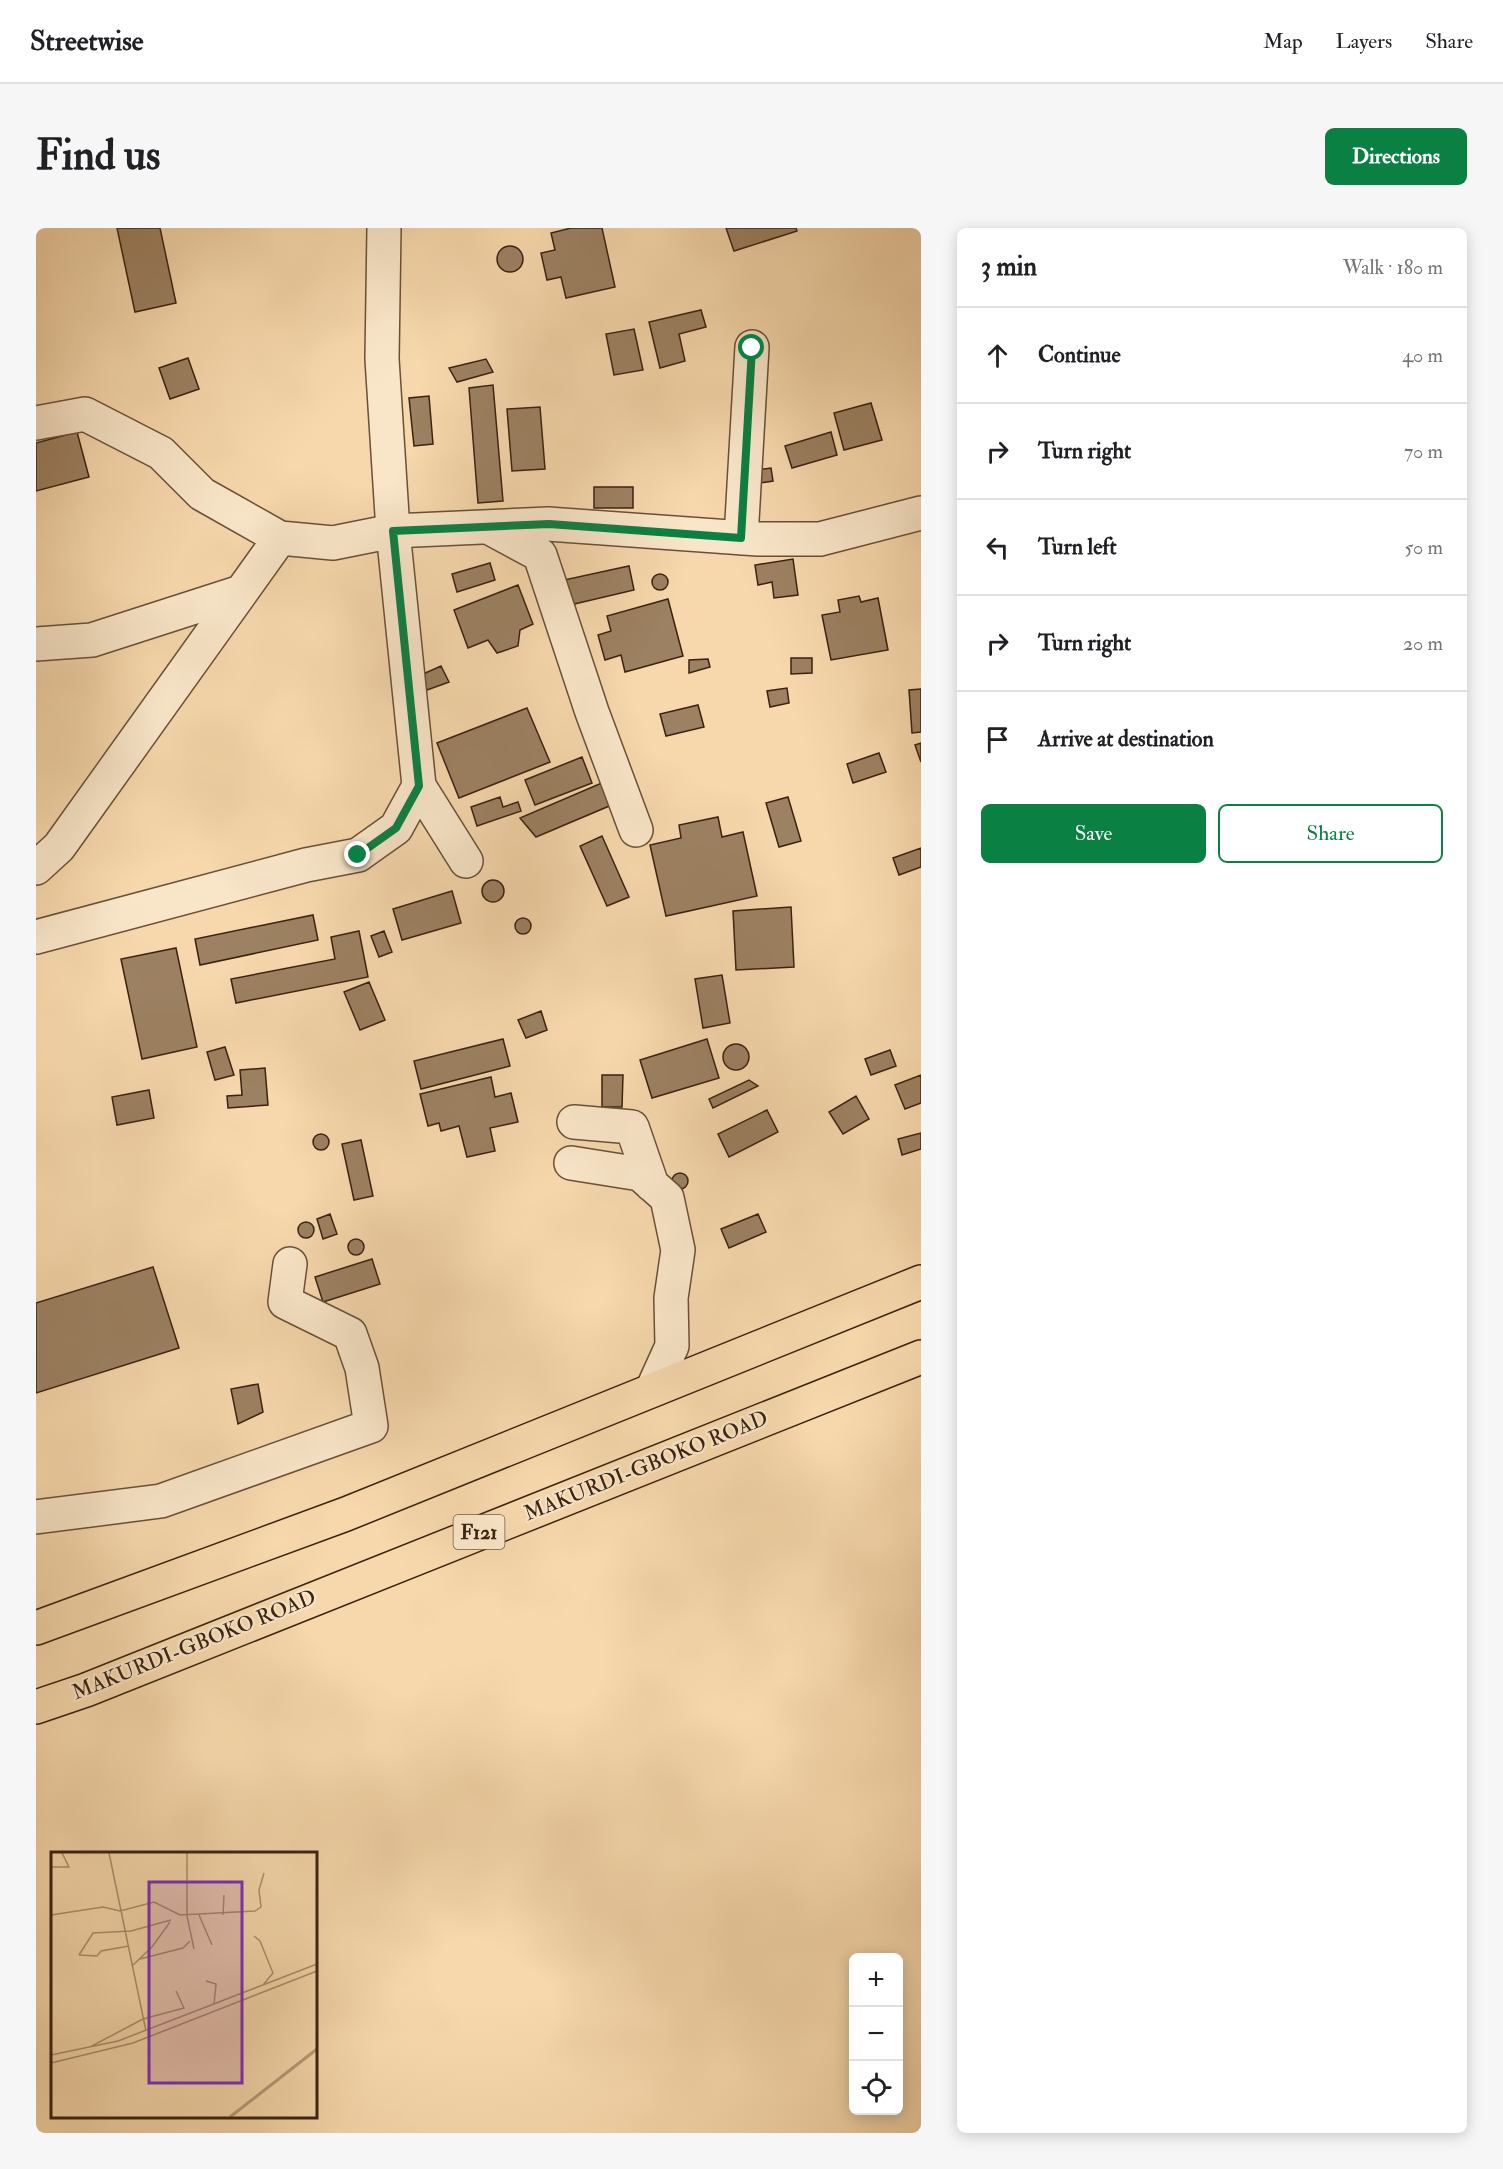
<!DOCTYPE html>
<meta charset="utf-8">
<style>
body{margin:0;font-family:"IM FELL Double Pica",serif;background:#f6f6f6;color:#202124}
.controls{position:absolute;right:18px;bottom:18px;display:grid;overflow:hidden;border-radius:9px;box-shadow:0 3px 15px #0003}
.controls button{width:54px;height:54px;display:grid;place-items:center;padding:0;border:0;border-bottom:2px solid #e0e0e0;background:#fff;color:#202124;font:30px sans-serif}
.stop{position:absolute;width:18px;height:18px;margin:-14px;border:4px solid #0b8043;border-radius:50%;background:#fff}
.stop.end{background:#0b8043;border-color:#fff;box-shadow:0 2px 6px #0008}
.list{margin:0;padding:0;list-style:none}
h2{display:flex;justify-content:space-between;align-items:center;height:78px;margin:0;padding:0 24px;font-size:26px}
h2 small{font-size:20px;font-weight:400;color:#757577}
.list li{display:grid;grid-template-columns:39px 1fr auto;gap:18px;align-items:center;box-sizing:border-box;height:96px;padding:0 24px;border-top:2px solid #e0e0e0}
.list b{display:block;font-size:22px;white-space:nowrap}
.list em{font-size:20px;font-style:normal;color:#757577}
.actions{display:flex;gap:12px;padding:18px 24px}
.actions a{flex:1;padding:14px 0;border:2px solid #0b8043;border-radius:9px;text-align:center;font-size:21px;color:#0b8043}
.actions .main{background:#0b8043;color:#fff}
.icon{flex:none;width:33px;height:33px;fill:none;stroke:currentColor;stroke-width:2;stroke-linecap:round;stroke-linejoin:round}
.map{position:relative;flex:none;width:885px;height:1905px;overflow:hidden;border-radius:9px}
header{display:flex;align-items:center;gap:36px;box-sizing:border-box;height:84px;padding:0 30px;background:#fff;border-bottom:2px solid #e0e0e0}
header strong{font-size:28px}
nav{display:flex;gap:33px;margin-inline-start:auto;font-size:21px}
.intro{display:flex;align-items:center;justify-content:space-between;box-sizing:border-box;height:144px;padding:0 36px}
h1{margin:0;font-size:42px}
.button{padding:15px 27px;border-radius:9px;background:#0b8043;color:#fff;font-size:21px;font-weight:700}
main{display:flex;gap:36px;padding:0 36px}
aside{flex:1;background:#fff;border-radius:9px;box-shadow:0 3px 15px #0003}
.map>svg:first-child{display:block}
.building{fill:#9c8162;stroke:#3a2212;stroke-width:1.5}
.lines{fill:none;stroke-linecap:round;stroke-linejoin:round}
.minor-casing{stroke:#695038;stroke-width:36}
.major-casing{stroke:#3a2212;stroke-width:36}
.minor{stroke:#f9e6c9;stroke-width:33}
.major{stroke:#f6d8ac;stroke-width:33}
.route{stroke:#0b8043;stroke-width:8}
.labels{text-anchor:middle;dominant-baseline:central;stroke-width:4.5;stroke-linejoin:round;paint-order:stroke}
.shield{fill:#f9e6c9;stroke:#735d49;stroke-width:1.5}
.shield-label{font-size:20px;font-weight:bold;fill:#3a2212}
.street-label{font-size:21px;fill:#3a2212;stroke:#f9e6c9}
.inset-river{fill:none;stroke:#b69a78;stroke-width:3}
.inset-road{fill:none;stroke:#ab8f6e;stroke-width:1.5}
.view{fill:#7b2cbf;fill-opacity:0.15;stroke:#7b2cbf;stroke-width:3}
.inset-edge{fill:none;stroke:#3a2212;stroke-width:3}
</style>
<header>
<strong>Streetwise</strong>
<nav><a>Map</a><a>Layers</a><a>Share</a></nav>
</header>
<div class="intro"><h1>Find us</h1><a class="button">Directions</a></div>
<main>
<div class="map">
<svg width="885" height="1905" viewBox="0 0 885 1905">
<rect width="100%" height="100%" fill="#f6d8ac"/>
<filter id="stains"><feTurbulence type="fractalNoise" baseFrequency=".00333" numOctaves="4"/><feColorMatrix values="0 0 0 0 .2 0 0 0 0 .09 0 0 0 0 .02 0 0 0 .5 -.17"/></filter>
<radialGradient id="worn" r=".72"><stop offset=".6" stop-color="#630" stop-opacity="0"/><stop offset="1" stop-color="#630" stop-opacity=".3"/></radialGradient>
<!-- building -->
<path class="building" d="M81,0h43l16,75 -41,9z
M535,0h31l13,59 -49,11 -5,-21 -14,3 -6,-27 14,-3 -4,-17z
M690,0h70l1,3 -63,20z
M461 31a13 13 0 1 1 26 0a13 13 0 1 1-26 0Z
M665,82l5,17 -27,7 6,27 -25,7 -11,-46z
M598,101l9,41 -29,5 -8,-41z
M152,130l11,31 -29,10 -11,-31z
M450,131l7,13 -36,10 -8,-14z
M457,157l10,116 -25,2 -9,-115z
M393,168l4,48 -19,2 -5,-48z
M835,175l11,37 -38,10 -10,-37z
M504,179l5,62 -33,2 -5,-62z
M41,204l12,45 -53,14v-48z
M795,204l6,23 -45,13 -7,-22z
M735,240l2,13 -20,3 -2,-13z
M558,259h39v21h-39z
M757,331l5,36 -24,3 -2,-16 -14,3 -3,-20z
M454,335l5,17 -38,12 -5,-18z
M593,338l5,24 -64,15 -6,-25z
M616 354a8 8 0 1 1 16 0a8 8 0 1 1-16 0Z
M482,357l15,39 -13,6 -2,16 -21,7 -9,-13 -20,8 -14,-38z
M823,368l2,6 17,-4 10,52 -57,10 -9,-45 18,-3 -2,-12z
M632,371l15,57 -58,16 -4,-17 -16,5 -7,-25 13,-4 -4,-15z
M755,430h21v15l-21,1z
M672,431l2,8 -21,6v-13z
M405,438l8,16 -22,8 -6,-15z
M751,460l2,15 -19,4 -3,-16z
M885,461v43l-9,1 -3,-43z
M662,477l6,22 -38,9 -6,-22z
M491,480l23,54 -91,36 -22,-55z
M885,515v19l-6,-17z
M843,525l7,19 -33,11 -6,-19z
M546,529l10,26 -57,22 -10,-25z
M568,554l10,22 -78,33 -16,-19z
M464,569l3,10 15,-5 3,9 -44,15 -6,-19z
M752,569l13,44 -22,6 -13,-44z
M682,589l4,20 21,-5 14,64 -91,20 -16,-71 31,-7 -2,-13z
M566,608l27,61 -22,9 -27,-60z
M885,620v19l-22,8 -6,-17z
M446 663a11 11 0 1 1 22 0a11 11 0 1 1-22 0Z
M416,663l9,32 -59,17 -9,-31z
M755,679l3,60 -58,3 -3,-59z
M277,687l5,25 -118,25 -5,-26z
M479 698a8 8 0 1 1 16 0a8 8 0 1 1-16 0Z
M323,703l9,46 -132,26 -5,-24 104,-20 -4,-22z
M348,703l8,21 -13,5 -8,-21z
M140,720l21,99 -55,12 -21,-100z
M686,747l8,48 -27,5 -8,-49z
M333,754l16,38 -25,10 -16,-38z
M505,783l6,19 -21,8 -8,-18z
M467,811l7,27 -89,23 -7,-28z
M671,811l12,39 -67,20 -12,-38z
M687 829a13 13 0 1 1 26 0a13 13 0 1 1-26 0Z
M189,819l9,28 -19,5 -8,-28z
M854,822l6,16 -25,9 -6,-16z
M229,840l3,37 -40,3 -1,-12 15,-1 -2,-25z
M566,847h21l-1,32h-20z
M885,847v28l-16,6 -10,-24z
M455,849l4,20 16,-4 7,29 -28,6 5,23 -28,6 -8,-31 -18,5 -2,-8 -11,3 -8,-32z
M713,852l9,6 -45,22 -4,-9z
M113,862l5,28 -37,7 -5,-28z
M820,868l13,23 -26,15 -14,-22z
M731,882l11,22 -49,25 -11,-23z
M885,905v16l-19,6 -4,-16z
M277 914a8 8 0 1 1 16 0a8 8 0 1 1-16 0Z
M325,912l12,56 -19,4 -12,-56z
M636 953a8 8 0 1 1 16 0a8 8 0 1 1-16 0Z
M294,986l7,20 -14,5 -6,-20z
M722,986l8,18 -37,16 -8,-19z
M262 1002a8 8 0 1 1 16 0a8 8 0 1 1-16 0Z
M312 1019a8 8 0 1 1 16 0a8 8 0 1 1-16 0Z
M336,1031l8,25 -57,18 -8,-25z
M117,1039l26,81 -143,45v-90z
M222,1156l5,28 -25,12 -7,-35z"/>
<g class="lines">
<defs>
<path id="minor" d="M348,0l-2,131 11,172 26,255 47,75
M0,195l49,-9 76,39 41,41 78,44 53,5 60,-12 155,-7 210,15h62l101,-26
M452,299l52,28 52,157 44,118
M705,310l11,-191
M0,416l56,-4 149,-48
M0,640l23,-21 221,-309
M0,709l270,-72 52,-10 38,-27 23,-42
M538,894l58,5 20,58
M535,935l69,11 27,24 11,52 -7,48 1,48 -20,44
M0,1289l125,-16 210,-75 -9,-58 -12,-34 -65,-32 5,-38"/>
<path id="major" d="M0,1400l310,-114 575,-232
M0,1479l50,-17 835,-333"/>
</defs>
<!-- minor casing -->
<use href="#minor" class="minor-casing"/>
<!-- major casing -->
<use href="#major" class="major-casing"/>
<!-- minor -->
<use href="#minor" class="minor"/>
<!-- major -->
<use href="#major" class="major"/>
</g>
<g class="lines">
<!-- route -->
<path class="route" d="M322,627l38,-27 23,-42 -26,-255 156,-7 192,14 11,-190"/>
</g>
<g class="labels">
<!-- shield labels -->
<rect class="shield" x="417.5" y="1287" width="51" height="34" rx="4.5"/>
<g class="shield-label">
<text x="443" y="1304">F121</text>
</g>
<!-- street labels -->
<g class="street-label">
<text transform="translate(610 1238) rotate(-22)">MAKURDI-GBOKO ROAD</text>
<text transform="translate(158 1417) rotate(-22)">MAKURDI-GBOKO ROAD</text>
</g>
</g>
<!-- overview -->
<g transform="translate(15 1624)">
<rect width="266" height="266" fill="#f6d8ac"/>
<path class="inset-river" d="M179,265l87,-68"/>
<path class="inset-road" d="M58,1l37,178M136,1v63l7,33M0,15h18l-7,-14M0,63l52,-8 17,4 34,-9 26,13 75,-4 6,-4 -2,-17 5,-17M148,63l13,30M172,63l1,-20M203,84l6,5 13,32 -10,12M28,103l14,-22 38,-2 40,-11M28,103l18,1 4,-5 28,-5M89,107l43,-11 7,-7M81,114l20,-19 18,-25M155,129l10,3 -2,20M39,195l53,-28 41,-11 -8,-17M0,203l67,-14 199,-77M0,211l82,-20 184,-72"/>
<path class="view" d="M98,30h93v201h-93z"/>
<rect width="266" height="266" class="inset-edge"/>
</g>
<rect width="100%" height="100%" filter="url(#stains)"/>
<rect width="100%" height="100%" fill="url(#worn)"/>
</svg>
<div class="controls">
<button>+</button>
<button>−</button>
<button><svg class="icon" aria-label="locate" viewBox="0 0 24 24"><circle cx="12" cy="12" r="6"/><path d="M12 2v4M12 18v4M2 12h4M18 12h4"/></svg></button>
</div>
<div class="stop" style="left:716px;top:120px"></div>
<div class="stop end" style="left:322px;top:627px"></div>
</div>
<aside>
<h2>3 min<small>Walk · 180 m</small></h2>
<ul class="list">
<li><svg class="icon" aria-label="ahead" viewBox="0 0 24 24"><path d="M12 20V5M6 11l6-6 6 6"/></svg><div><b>Continue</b></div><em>40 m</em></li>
<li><svg class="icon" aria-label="right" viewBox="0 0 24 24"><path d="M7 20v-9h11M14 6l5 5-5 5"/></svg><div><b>Turn right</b></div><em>70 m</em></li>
<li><svg class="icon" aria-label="left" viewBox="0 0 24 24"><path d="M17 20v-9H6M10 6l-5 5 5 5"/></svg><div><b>Turn left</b></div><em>50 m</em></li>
<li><svg class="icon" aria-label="right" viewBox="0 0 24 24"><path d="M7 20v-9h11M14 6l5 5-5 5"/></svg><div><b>Turn right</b></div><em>20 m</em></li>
<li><svg class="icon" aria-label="arrive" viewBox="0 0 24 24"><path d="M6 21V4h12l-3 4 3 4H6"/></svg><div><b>Arrive at destination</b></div></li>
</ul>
<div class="actions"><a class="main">Save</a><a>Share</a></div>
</aside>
</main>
